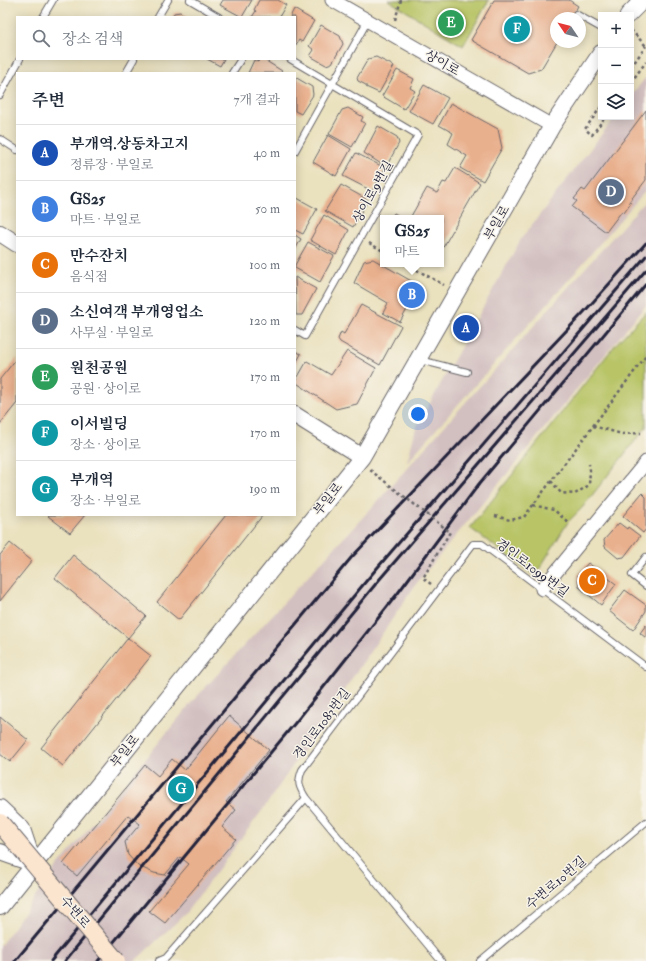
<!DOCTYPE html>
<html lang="ko">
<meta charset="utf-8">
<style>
body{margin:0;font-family:"IM FELL Double Pica","Noto Serif KR",serif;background:#f2f2f3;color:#1f2937}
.controls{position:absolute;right:12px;top:12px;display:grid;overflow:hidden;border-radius:0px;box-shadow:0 2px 10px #0003}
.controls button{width:36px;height:36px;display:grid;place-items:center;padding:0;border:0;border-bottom:1px solid #e0e1e3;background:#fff;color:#1f2937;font:20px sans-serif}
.compass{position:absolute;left:550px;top:12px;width:36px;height:36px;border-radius:50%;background:#fff;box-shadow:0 2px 10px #0003;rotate:305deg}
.you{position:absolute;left:418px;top:414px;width:14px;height:14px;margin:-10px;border:3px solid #fff;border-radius:50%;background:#1a73e8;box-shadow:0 0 0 6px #1a73e833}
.badge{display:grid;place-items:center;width:26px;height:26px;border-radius:50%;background:#b5179e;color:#fff;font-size:13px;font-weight:700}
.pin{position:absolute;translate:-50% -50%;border:2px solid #fff;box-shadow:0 1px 4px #0006}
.popup{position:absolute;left:380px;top:215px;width:64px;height:52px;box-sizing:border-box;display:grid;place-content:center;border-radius:0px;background:#fff;filter:drop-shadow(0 1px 3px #0005);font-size:13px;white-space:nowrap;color:#747a83}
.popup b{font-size:15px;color:#1f2937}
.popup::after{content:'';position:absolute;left:50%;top:100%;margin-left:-8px;border:8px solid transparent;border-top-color:#fff}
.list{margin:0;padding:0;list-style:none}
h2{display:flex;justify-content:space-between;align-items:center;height:52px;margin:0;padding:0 16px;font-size:17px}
h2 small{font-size:13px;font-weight:400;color:#747a83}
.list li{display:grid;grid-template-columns:26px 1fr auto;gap:12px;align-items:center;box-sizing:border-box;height:56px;padding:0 16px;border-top:1px solid #e0e1e3}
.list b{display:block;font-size:15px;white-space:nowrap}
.list p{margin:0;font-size:13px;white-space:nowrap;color:#747a83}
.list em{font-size:13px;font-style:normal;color:#747a83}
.icon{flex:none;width:22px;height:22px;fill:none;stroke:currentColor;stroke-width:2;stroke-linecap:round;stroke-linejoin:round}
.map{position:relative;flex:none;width:646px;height:961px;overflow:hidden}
.search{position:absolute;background:#fff;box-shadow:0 2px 10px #0003;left:16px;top:16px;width:280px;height:44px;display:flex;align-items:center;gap:10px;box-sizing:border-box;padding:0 14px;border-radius:0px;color:#747a83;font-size:15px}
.panel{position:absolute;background:#fff;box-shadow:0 2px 10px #0003;left:16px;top:72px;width:280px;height:444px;border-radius:0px}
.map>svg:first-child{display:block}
.industrial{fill:#d2bfc0}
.green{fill:#b8c466;stroke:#6d7350}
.building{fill:#e9b08e}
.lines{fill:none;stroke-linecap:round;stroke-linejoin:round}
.service-casing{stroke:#686569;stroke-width:8}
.minor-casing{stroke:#686569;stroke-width:15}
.tertiary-casing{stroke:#686569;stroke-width:18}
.path{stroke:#686569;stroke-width:2.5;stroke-dasharray:3 3;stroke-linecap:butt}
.service{stroke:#fff;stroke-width:6}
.minor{stroke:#fff;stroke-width:13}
.tertiary{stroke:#fff;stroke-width:16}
.rail{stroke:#22223b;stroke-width:3}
.secondary-bridge-casing{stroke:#686569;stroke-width:20;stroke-linecap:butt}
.path-bridge{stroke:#686569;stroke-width:2.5;stroke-dasharray:3 3;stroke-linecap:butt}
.secondary-bridge{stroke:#fce5cf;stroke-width:18}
.labels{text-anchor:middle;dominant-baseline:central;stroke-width:3;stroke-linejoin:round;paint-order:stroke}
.street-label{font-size:13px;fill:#22223b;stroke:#f7f3e8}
</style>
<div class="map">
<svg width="646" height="961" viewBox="0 0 646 961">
<rect width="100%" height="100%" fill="#f7f3e8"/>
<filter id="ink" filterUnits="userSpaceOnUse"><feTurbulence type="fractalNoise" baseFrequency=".025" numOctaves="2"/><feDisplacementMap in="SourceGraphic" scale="8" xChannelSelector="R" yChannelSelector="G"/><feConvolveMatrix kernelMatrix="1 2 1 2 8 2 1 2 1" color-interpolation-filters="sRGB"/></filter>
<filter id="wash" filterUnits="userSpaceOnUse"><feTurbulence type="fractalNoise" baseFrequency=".012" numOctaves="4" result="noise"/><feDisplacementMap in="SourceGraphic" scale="16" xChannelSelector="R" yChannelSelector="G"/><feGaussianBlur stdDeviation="0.9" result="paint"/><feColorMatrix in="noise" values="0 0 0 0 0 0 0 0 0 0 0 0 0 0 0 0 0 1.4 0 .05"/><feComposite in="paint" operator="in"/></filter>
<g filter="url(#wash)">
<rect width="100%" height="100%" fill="#eae1be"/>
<!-- industrial -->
<path class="industrial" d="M646,77v113l-75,87 -164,185 9,-34 105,-189 94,-122h16v-21z
M646,200v105l-230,279 -152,224 -79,106 -50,47h-135v-15l54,-75 137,-168 185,-200z"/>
<!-- green -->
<path class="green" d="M388,0h101l-26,46z
M646,312v115l-64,81 -14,14 -33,54 -65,-48 146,-184z"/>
<g id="blocks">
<!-- building -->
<path class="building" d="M223,0h29l-10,17 -22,-12z
M259,0h19l8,5 -7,12h-27l4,-6 -2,-1z
M494,0h75l9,6 -7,12h-15v24h1l-16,27 -13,4 -57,-33z
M294,9l20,12 -12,21 -3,-2 -4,6v-29h-5z
M180,12l9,5h-17l2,-4z
M321,25l19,11 3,8 -11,19 -6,2 -16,-9 4,-6 -5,-4z
M376,57l18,9 -15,27 -13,-6v-2l-8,-4 -1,-3 11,-19z
M207,59h17l-4,7z
M259,59h4l19,12 -1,2h-33l6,-13 4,2z
M397,70l17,9 -4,9 5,3 -11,18 -22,-13z
M295,77l17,10 1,8 -12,19 -6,-3z
M424,85l24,13 -15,26 -24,-13z
M451,103l47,26 4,19 -19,33 -23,-13 7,-12 -19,-12 5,-11 -14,-8z
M348,108l15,9 -2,4 4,2 -13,24 -23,-13 13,-24z
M646,110v70l-17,22 2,1 -7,10 -2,-2 -16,21 -34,-25 5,-6 -3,-2 8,-10 3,2z
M378,126l19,11 2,6 -13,24 -22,-14z
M328,135l23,14 -15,27 -23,-14z
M356,153l29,15 -13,23 -29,-15z
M455,168l25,15 -39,68v-33h-31l17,-30 10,5 6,-11 3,1z
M341,185l27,15 -15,27 -28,-16z
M297,198l20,11 -14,25 -8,-4v-30h1z
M394,213l9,5h-12z
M324,215l25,15 -13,25 -26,-15z
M295,235l6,4 -6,11z
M308,242l26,14 -14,26 -25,-14v-3z
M373,259l47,27 -20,36 -17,-9 5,-10 -34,-20 10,-22z
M295,277l21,12 -14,26h-6z
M361,305l40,21 -21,39 -40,-23 -2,-3 3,-7 3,2z
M295,351l6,3 -6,11z
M347,351l29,17 -19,36 -21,5 -41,-27 12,-21 24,14z
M17,358v45l-17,21v-45z
M642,493l4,4v32l-3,4 -20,-17z
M49,515h36l-15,18 -22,-17z
M226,515h37l-84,105 -22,-18z
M619,523l8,6 1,-2 12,9 -16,21 -6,1 -13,-11 -1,-7z
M10,543l22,18 -32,40v-46z
M73,555l73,61 -18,22 -73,-60z
M588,563l28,21 -15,21 -22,-18 -1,-12z
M625,590l21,15v6l-13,19 -24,-19z
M646,625v13l-6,-5z
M128,638l23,18 -88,110 -22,-18z
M229,716l40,34 -43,52 10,8 -14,17 14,12 -71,84 -16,-12 40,-47 -9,-7 -15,18 -11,-2 -16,-7 -10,-11 -3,-13 15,-18 -12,-9 -51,61 -14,-12 82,-99 13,11 14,-17 13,11z
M0,717l28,23 -18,22 -10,-8z"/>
</g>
</g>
<g filter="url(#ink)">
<use href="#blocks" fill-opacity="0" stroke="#686569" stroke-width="1"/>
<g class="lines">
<defs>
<path id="service" d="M190,0l29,17
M576,14l25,14
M43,17l10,-17
M158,17l10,-17
M290,59l128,76 -113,201 -10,-6
M126,73l8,-14
M232,73l9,-14
M0,95l20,-36
M0,139l17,11
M295,151l73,-131
M420,360l47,12
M646,557l-14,18 14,11
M159,961l7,-3 140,-160
M441,961l-135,-163c-7,-11 -9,-15 -4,-28l171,-226h9l164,123
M480,961l166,-139"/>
<path id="minor" d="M332,0l220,126
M542,589l104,-127"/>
<path id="tertiary" d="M628,15l15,-15
M0,233l17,11
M295,415l67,42
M0,808l22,21 10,30
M0,852l34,12
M0,907l362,-450 190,-331 49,-73"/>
</defs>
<!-- service casing -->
<use href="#service" class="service-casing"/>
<!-- minor casing -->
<use href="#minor" class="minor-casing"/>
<!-- tertiary casing -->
<use href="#tertiary" class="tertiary-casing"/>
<!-- path -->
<path class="path" d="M395,20l6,-20
M631,30l15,16
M631,67l15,-21
M631,82l15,-20
M601,107l-16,22 7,6 13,-18
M369,243l14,8
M406,264l38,21
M593,426l29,8 19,-1
M551,481l10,12 14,1 14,-9 1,-15 -1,-6
M533,505l21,5 14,12
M495,516l15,4 14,-3 122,-161
M431,584l-8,-6 27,-46"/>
<!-- service -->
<use href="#service" class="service"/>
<!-- minor -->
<use href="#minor" class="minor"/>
<!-- tertiary -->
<use href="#tertiary" class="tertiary"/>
<!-- rail -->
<path class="rail" d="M15,961l336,-403 233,-246 62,-69
M51,961l321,-387 274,-318
M65,961l314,-381 267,-310
M98,961l202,-244 98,-124 81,-109 167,-200"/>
<defs>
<path id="secondary-bridge" d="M0,823l116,138"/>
</defs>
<!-- secondary-bridge casing -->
<use href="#secondary-bridge" class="secondary-bridge-casing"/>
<!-- path-bridge -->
<path class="path-bridge" d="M370,470l80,62"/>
<!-- secondary-bridge -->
<use href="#secondary-bridge" class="secondary-bridge"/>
</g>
</g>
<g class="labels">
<!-- street labels -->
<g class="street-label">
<text transform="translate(442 63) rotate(30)">상이로</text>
<text transform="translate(373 192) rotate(-61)">상이로9번길</text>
<text transform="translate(497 223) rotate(-60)">부일로</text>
<text transform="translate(328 499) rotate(-51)">부일로</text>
<text transform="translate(532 568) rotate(37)">경인로1099번길</text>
<text transform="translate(322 724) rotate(-53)">경인로1083번길</text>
<text transform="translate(125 751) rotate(-51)">부일로</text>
<text transform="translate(556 883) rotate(-40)">수변로10번길</text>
<text transform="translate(75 912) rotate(50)">수변로</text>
</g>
</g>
</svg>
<div class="controls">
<button>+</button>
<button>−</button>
<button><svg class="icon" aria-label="layers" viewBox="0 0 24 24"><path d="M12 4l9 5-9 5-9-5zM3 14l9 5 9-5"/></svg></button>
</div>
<svg class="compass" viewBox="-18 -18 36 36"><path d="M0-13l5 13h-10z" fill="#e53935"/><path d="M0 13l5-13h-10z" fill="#747a83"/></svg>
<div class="you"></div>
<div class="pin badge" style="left:466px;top:328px;background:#1a4fb4">A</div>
<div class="pin badge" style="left:412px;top:295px;background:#3f7fe0">B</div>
<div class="popup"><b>GS25</b>마트</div>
<div class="pin badge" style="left:592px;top:581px;background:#e8710a">C</div>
<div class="pin badge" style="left:611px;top:192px;background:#5c6f8a">D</div>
<div class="pin badge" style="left:451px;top:23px;background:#2e9e5b">E</div>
<div class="pin badge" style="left:517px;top:29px;background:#0f9aa8">F</div>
<div class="pin badge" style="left:181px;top:789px;background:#0f9aa8">G</div>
<div class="search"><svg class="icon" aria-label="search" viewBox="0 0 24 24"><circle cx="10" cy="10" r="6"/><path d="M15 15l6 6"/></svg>장소 검색</div>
<section class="panel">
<h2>주변<small>7개 결과</small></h2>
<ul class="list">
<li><span class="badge" style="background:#1a4fb4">A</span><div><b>부개역.상동차고지</b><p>정류장 · 부일로</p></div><em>40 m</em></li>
<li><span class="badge" style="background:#3f7fe0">B</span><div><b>GS25</b><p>마트 · 부일로</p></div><em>50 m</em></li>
<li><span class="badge" style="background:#e8710a">C</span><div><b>만수잔치</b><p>음식점</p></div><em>100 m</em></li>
<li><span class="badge" style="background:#5c6f8a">D</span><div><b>소신여객 부개영업소</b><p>사무실 · 부일로</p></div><em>120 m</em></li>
<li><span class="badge" style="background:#2e9e5b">E</span><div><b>원천공원</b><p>공원 · 상이로</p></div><em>170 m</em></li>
<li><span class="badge" style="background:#0f9aa8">F</span><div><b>이서빌딩</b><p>장소 · 상이로</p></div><em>170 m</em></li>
<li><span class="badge" style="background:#0f9aa8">G</span><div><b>부개역</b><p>장소 · 부일로</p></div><em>190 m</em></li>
</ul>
</section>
</div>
